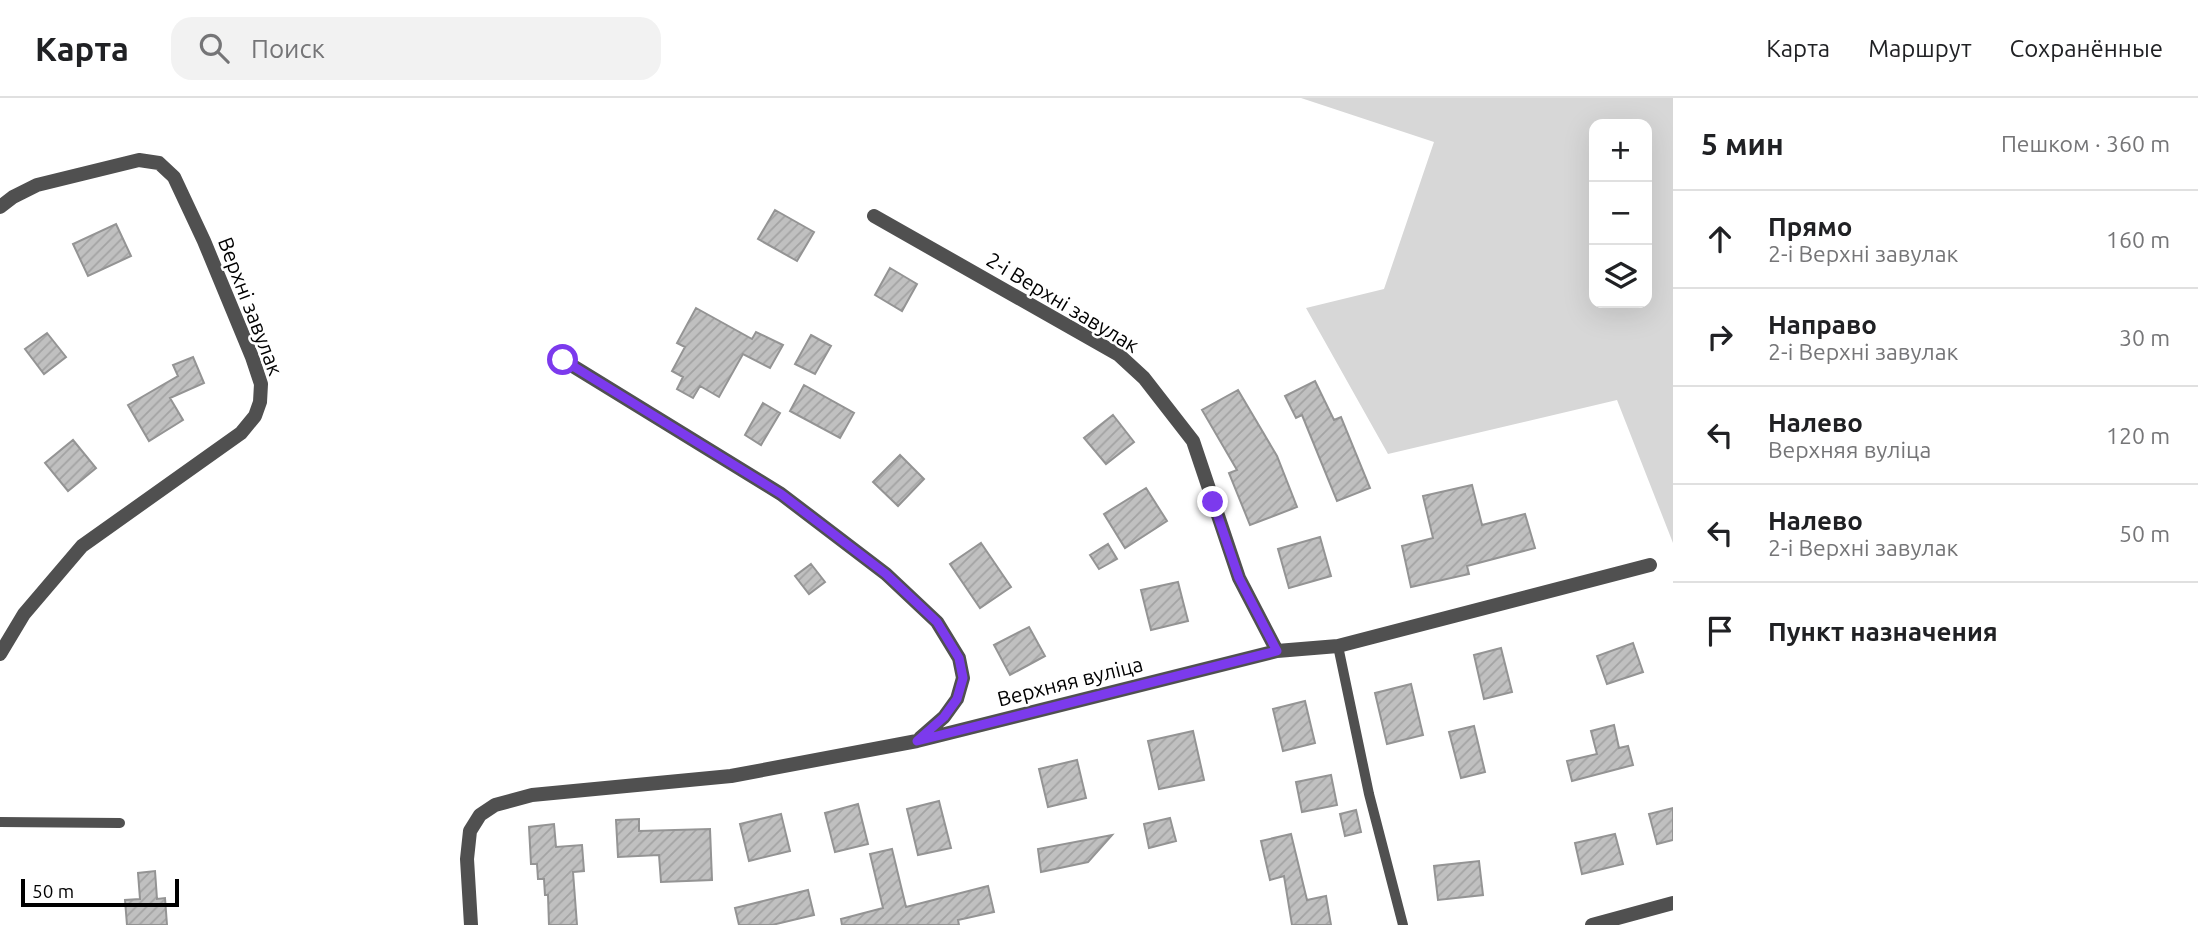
<!DOCTYPE html>
<html lang="ru">
<meta charset="utf-8">
<style>
body{margin:0;font-family:Ubuntu,sans-serif;background:#f2f2f2;color:#202124}
.controls{position:absolute;right:21px;top:21px;display:grid;overflow:hidden;border-radius:14px;box-shadow:0 7px 28px #0002}
.controls button{width:63px;height:63px;display:grid;place-items:center;padding:0;border:0;border-bottom:2px solid #e0e0e0;background:#fff;color:#202124;font:35px sans-serif}
.scale{position:absolute;left:21px;bottom:18px;width:158px;box-sizing:border-box;padding-left:7px;border:4px solid #000;border-top:0;font-size:19px;line-height:24px;white-space:nowrap;color:#000;-webkit-text-stroke:5px #fff;paint-order:stroke}
.stop{position:absolute;width:21px;height:21px;margin:-16px;border:5px solid #7c3aed;border-radius:50%;background:#fff}
.stop.end{background:#7c3aed;border-color:#fff;box-shadow:0 2px 7px #0008}
.list{margin:0;padding:0;list-style:none}
h2{display:flex;justify-content:space-between;align-items:center;height:91px;margin:0;padding:0 28px;font-size:30px}
h2 small{font-size:23px;font-weight:400;color:#757577}
.list li{display:grid;grid-template-columns:46px 1fr auto;gap:21px;align-items:center;box-sizing:border-box;height:98px;padding:0 28px;border-top:2px solid #e0e0e0}
.list b{display:block;font-size:26px;white-space:nowrap}
.list p{margin:0;font-size:23px;white-space:nowrap;color:#757577}
.list em{font-size:23px;font-style:normal;color:#757577}
.icon{flex:none;width:38px;height:38px;fill:none;stroke:currentColor;stroke-width:2;stroke-linecap:round;stroke-linejoin:round}
.map{position:relative;flex:none;width:1673px;height:827px;overflow:hidden}
header{display:flex;align-items:center;gap:42px;box-sizing:border-box;height:98px;padding:0 35px;background:#fff;border-bottom:2px solid #e0e0e0}
header strong{font-size:33px}
nav{display:flex;gap:38px;margin-inline-start:auto;font-size:24px}
.search{width:490px;height:63px;background:#f2f2f2;display:flex;align-items:center;gap:18px;box-sizing:border-box;padding:0 24px;border-radius:21px;color:#757577;font-size:26px}
main{display:flex}
aside{flex:1;background:#fff}
.map>svg:first-child{display:block}
.green{fill:#d7d7d7;fill-rule:evenodd}
.building{fill:url(#building-hatch);stroke:#949494;stroke-width:2}
.lines{fill:none;stroke-linecap:round;stroke-linejoin:round}
.service{stroke:#505050;stroke-width:10}
.minor{stroke:#505050;stroke-width:14}
.route{stroke:#7c3aed;stroke-width:9}
.labels{text-anchor:middle;dominant-baseline:central;stroke-width:5;stroke-linejoin:round;paint-order:stroke}
.street-label{font-size:21px;fill:#000;stroke:#fff}
</style>
<header>
<strong>Карта</strong>
<div class="search"><svg class="icon" aria-label="search" viewBox="0 0 24 24"><circle cx="10" cy="10" r="6"/><path d="M15 15l6 6"/></svg>Поиск</div>
<nav><a>Карта</a><a>Маршрут</a><a>Сохранённые</a></nav>
</header>
<main>
<div class="map">
<svg width="1673" height="827" viewBox="0 0 1673 827">
<defs>
<pattern id="building-hatch" width="6" height="6" patternUnits="userSpaceOnUse" patternTransform="scale(1.75)"><rect width="6" height="6" fill="#c0c0c0"/><path d="M-1 1l2-2M0 6l6-6M5 7l2-2" fill="none" stroke="#a3a3a3"/></pattern>
</defs>
<rect width="100%" height="100%" fill="#fff"/>
<!-- green -->
<path class="green" d="M1301,0h372v445l-56,-143 -229,54 -82,-146 78,-19 50,-147zM1594,26h53v179h-53z"/>
<!-- building -->
<path class="building" d="M775,112l39,22 -17,29 -39,-22z
M116,126l15,32 -43,20 -15,-32z
M890,170l27,16 -15,27 -27,-16z
M696,210l56,31 4,-7 27,13 -13,23 -27,-14 -24,43 -19,-11 -7,12 -16,-9 6,-12 -11,-6 13,-24 -8,-4z
M47,235l19,24 -22,17 -19,-25z
M811,237l20,11 -16,28 -20,-10z
M193,259l11,26 -34,15 13,22 -34,21 -21,-36 50,-29 -5,-11z
M1315,283l19,39 7,-3 29,71 -33,13 -35,-86 -6,3 -11,-22z
M804,287l50,28 -14,25 -50,-27z
M1238,292l39,66 20,51 -47,18 -21,-52 8,-3 -35,-60z
M763,305l17,10 -19,32 -16,-10z
M1113,317l21,27 -28,22 -22,-26z
M73,342l23,28 -28,23 -23,-28z
M900,357l24,24 -26,27 -25,-24z
M1472,387l10,40 43,-11 10,34 -68,18 2,8 -58,13 -9,-41 31,-8 -10,-42z
M1146,390l21,33 -42,27 -21,-34z
M1320,439l11,39 -42,12 -11,-39z
M981,445l30,44 -31,21 -30,-44z
M1108,446l9,15 -18,10 -9,-14z
M811,466l14,18 -16,12 -14,-18z
M1178,484l10,39 -37,9 -10,-40z
M1029,529l16,29 -35,19 -16,-30z
M1633,545l10,29 -36,12 -10,-28z
M1501,550l11,44 -28,7 -10,-44z
M1411,586l12,51 -36,9 -12,-51z
M1305,603l10,42 -32,8 -10,-42z
M1614,627l5,23 9,-2 5,19 -61,16 -5,-20 30,-7 -6,-23z
M1474,628l11,46 -24,6 -12,-46z
M1193,633l11,49 -45,9 -11,-48z
M1077,662l9,38 -38,9 -9,-38z
M1331,677l6,30 -35,7 -6,-30z
M939,703l12,47 -33,7 -11,-46z
M858,706l10,40 -33,8 -10,-39z
M1673,710v32l-16,4 -8,-30z
M1356,712l5,22 -16,4 -5,-22z
M781,716l9,37 -41,10 -9,-37z
M1170,720l6,23 -27,7 -5,-24z
M639,721v12l71,-2 2,51 -51,2 -2,-27 -41,2 -2,-37z
M554,726l2,23 26,-2 2,26 -11,1 4,53h-28l-1,-30h-3l-1,-16h-6l-1,-15h-6l-2,-37z
M1291,736l16,66 19,-4 5,29h-39l-8,-49 -14,4 -9,-39z
M1615,736l8,30 -41,10 -7,-31z
M1112,737l-24,27 -47,10 -3,-23z
M892,751l14,58 82,-21 6,26 -36,8 1,5h-117l-1,-6 42,-11 -13,-54z
M1479,763l4,34 -45,5 -4,-34z
M155,773l2,28 8,-1 2,27h-40l-2,-25 15,-1 -2,-26z
M808,792l6,25 -42,10h-33l-4,-17z"/>
<g class="lines">
<!-- service -->
<path class="service" d="M1338,548l31,148 34,131
M0,724l120,1"/>
<!-- minor -->
<path class="minor" d="M0,109l13,-10 24,-12 102,-25 20,3 15,14 30,64 48,116 9,27 -1,18 -5,14 -14,17 -159,113 -58,68 -24,40
M874,118l245,139 25,23 49,63 46,137 38,73
M563,262l218,134 105,80 51,48 22,36 4,20 -6,21 -13,18 -24,21
M471,827l-4,-66 3,-28 10,-16 15,-10 37,-10 199,-19 186,-35 360,-90 61,-5 312,-81
M1592,827l81,-22"/>
</g>
<g class="lines">
<!-- route -->
<path class="route" d="M563,262l218,134 105,80 51,48 22,36 4,20 -6,21 -13,18 -27,24 360,-90 -38,-73 -26,-76"/>
</g>
<g class="labels">
<!-- street labels -->
<g class="street-label">
<text transform="translate(1063 204) rotate(31)">2-і Верхні завулак</text>
<text transform="translate(251 208) rotate(69)">Верхні завулак</text>
<text transform="translate(1070 583) rotate(-14)">Верхняя вуліца</text>
</g>
</g>
</svg>
<div class="controls">
<button>+</button>
<button>−</button>
<button><svg class="icon" aria-label="layers" viewBox="0 0 24 24"><path d="M12 4l9 5-9 5-9-5zM3 14l9 5 9-5"/></svg></button>
</div>
<div class="scale">50 m</div>
<div class="stop" style="left:563px;top:262px"></div>
<div class="stop end" style="left:1213px;top:404px"></div>
</div>
<aside>
<h2>5 мин<small>Пешком · 360 m</small></h2>
<ul class="list">
<li><svg class="icon" aria-label="ahead" viewBox="0 0 24 24"><path d="M12 20V5M6 11l6-6 6 6"/></svg><div><b>Прямо</b><p>2-і Верхні завулак</p></div><em>160 m</em></li>
<li><svg class="icon" aria-label="right" viewBox="0 0 24 24"><path d="M7 20v-9h11M14 6l5 5-5 5"/></svg><div><b>Направо</b><p>2-і Верхні завулак</p></div><em>30 m</em></li>
<li><svg class="icon" aria-label="left" viewBox="0 0 24 24"><path d="M17 20v-9H6M10 6l-5 5 5 5"/></svg><div><b>Налево</b><p>Верхняя вуліца</p></div><em>120 m</em></li>
<li><svg class="icon" aria-label="left" viewBox="0 0 24 24"><path d="M17 20v-9H6M10 6l-5 5 5 5"/></svg><div><b>Налево</b><p>2-і Верхні завулак</p></div><em>50 m</em></li>
<li><svg class="icon" aria-label="arrive" viewBox="0 0 24 24"><path d="M6 21V4h12l-3 4 3 4H6"/></svg><div><b>Пункт назначения</b></div></li>
</ul>
</aside>
</main>
